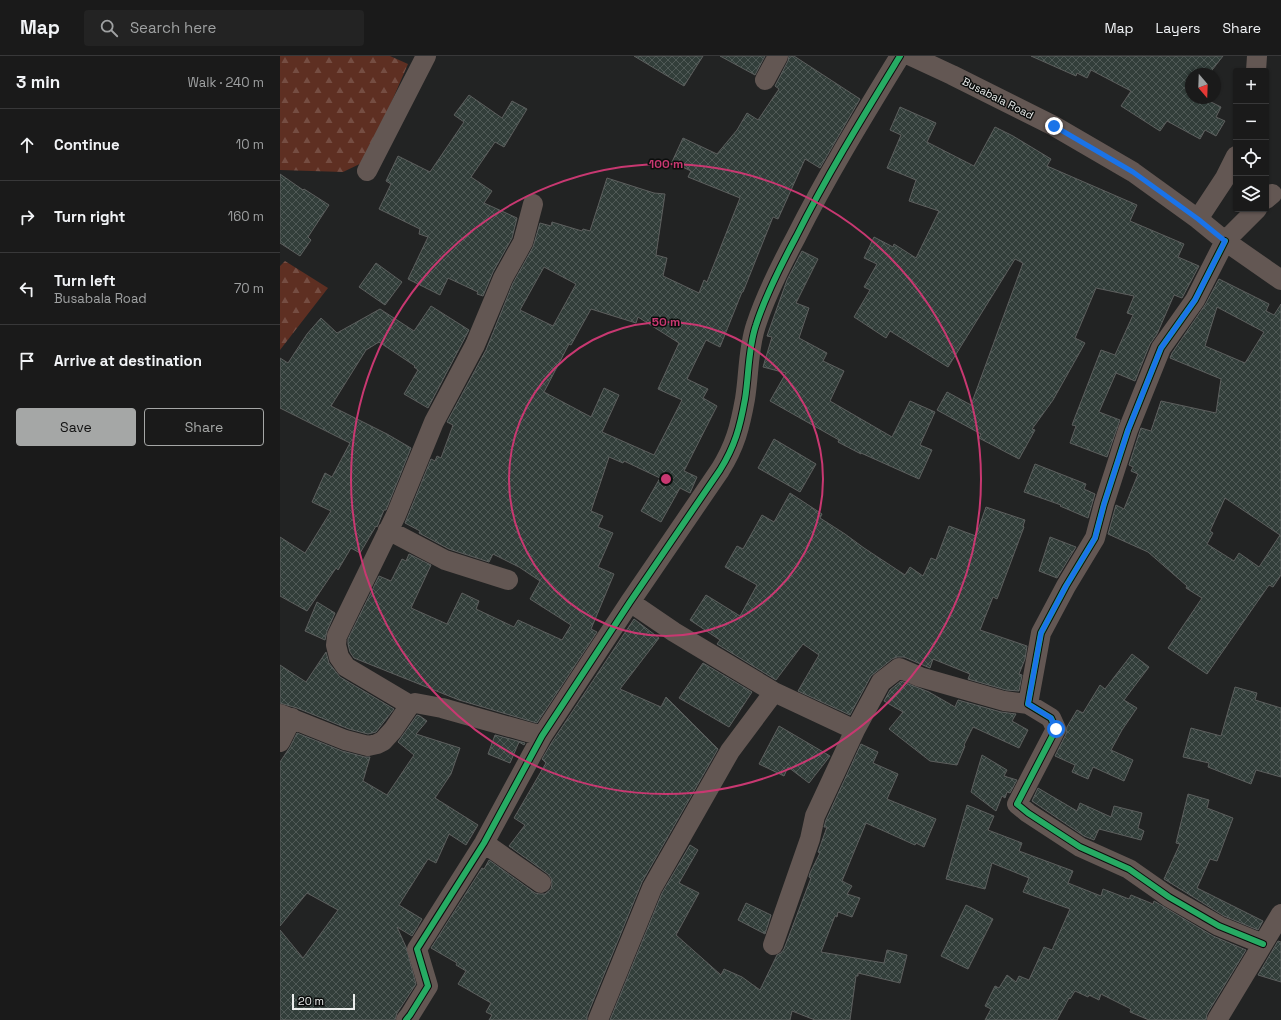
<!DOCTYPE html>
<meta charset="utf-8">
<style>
body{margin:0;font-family:"Space Grotesk",sans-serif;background:#232323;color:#f1f3f6}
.controls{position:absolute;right:12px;top:12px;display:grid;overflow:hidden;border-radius:4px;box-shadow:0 1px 3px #0004}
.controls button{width:36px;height:36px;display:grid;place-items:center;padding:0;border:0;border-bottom:1px solid #383839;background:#1a1a1a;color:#f1f3f6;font:20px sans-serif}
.compass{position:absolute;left:905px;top:12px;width:36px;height:36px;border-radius:50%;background:#1a1a1a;box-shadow:0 1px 3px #0004;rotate:161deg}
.scale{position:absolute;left:12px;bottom:10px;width:63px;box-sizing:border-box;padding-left:4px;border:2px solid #eceeed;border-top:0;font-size:11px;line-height:14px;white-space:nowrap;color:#eceeed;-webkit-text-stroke:3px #0b0d0c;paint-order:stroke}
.stop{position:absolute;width:12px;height:12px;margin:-9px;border:3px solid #1a73e8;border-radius:50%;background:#fff}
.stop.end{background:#1a73e8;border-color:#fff;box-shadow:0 1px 4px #0008}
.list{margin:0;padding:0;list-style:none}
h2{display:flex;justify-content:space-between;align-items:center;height:52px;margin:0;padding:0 16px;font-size:17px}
h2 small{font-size:13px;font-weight:400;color:#9fa1a2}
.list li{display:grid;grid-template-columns:26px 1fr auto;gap:12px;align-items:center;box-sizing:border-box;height:72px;padding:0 16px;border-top:1px solid #383839}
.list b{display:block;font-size:15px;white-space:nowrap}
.list p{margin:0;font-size:13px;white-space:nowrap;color:#9fa1a2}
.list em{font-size:13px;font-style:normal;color:#9fa1a2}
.actions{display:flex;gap:8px;padding:12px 16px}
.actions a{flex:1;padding:9px 0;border:1px solid #a5a7a6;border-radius:4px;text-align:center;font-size:14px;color:#a5a7a6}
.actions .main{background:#a5a7a6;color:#111}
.icon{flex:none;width:22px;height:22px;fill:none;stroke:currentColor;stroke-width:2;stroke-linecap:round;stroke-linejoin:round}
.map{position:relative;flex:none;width:1001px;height:964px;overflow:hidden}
header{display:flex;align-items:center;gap:24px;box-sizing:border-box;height:56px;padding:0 20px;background:#1a1a1a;border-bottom:1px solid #383839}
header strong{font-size:19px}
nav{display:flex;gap:22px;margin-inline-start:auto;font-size:14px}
.search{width:280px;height:36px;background:#232323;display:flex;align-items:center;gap:10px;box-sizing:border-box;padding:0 14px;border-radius:4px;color:#9fa1a2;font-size:15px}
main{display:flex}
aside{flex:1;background:#1a1a1a}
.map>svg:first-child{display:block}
.forest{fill:url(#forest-firs)}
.building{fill:url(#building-cross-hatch);stroke:#5d5f5e;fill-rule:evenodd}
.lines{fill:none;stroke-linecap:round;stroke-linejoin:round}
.minor{stroke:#635753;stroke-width:20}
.cycleway-casing{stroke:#0b0d0c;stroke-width:8}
.cycleway{stroke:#26ab63;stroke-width:6}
.route{stroke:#1a73e8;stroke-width:5}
.ring{fill:none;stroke:#c83871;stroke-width:2}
.labels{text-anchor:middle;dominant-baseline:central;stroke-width:3;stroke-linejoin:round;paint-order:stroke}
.street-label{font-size:11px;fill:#eceeed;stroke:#0b0d0c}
.centre{fill:#c83871;stroke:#0b0d0c;stroke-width:2}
.ring-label{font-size:12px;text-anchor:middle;font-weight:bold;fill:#c83871;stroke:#0b0d0c;stroke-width:3;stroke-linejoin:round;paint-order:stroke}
</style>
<header>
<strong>Map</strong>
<div class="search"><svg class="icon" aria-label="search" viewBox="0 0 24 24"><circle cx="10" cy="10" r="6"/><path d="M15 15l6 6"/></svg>Search here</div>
<nav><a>Map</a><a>Layers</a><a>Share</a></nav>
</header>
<main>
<aside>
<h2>3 min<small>Walk · 240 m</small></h2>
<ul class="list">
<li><svg class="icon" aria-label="ahead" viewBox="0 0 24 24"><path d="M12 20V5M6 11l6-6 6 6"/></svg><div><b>Continue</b></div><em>10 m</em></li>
<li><svg class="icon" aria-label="right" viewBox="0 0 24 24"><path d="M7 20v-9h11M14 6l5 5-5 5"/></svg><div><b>Turn right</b></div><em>160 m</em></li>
<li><svg class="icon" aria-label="left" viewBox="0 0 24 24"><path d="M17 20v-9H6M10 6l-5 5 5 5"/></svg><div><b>Turn left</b><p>Busabala Road</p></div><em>70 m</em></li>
<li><svg class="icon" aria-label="arrive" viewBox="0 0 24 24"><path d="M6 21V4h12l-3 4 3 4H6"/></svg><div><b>Arrive at destination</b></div></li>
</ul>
<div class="actions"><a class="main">Save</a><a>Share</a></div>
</aside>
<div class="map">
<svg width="1001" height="964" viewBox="0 0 1001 964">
<defs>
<pattern id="forest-firs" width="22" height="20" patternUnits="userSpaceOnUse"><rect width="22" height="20" fill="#5e2f22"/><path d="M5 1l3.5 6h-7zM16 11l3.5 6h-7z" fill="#754d42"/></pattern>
<pattern id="building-cross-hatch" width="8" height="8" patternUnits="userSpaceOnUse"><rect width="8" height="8" fill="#323e3a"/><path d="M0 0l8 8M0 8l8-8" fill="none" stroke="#505a57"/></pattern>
</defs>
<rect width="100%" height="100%" fill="#222323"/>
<!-- forest -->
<path class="forest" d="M0,0h110l18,8 -42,97 -23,11 -63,-2z
M5,205l43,27 -48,62v-84z"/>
<!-- building -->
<path class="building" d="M354,0h69l-19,30z
M440,0h45l-10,19z
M509,0h5l66,43 -40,69 -15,-9 -27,60 -5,-2 -30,75h-1l-22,55 -14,-7 -19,39 21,10 -5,9 14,8 -33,65 13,6 -7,16 -10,-5 -19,34 -20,-11 19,-33 -36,-17 -1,2 -14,-6 -18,54 12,5 -5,11 15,6 -15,34 16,7 -23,55 6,3 -60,91 -78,-23 -105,-42 -4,-6 -2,-8v-5l31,-63 12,5 11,-22 4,2 3,-7 22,11 -20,43 36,16 15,-31 17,8 -3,8 38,18 4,-7 44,20 9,-15 -41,-26 10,-18 -21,-14 -26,-13 -4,8 -40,-13 -30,-16 1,-2 -15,-8 26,-64 4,2 2,-5 4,2 12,-33 -6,-3 39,-72 27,-67 20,-36 7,-24 11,3 1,-4 30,9 1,-2 7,2 17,-53 47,15 11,1 -9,61 11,3 -4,18 36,17 5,-13 3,2 33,-84 -52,-21 3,-6 -19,-9 11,-24 34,16 20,-24 10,-17 11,7 21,-31 -4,-3 13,-25zM264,211l32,17 -23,42 -33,-16zM311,253l45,14 2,-6 41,26 -21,46 24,11 -28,55 -52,-23 17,-37 -15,-7 -13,29 -47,-25 25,-48 2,1z
M751,0h192l-14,18h-18v24h12l18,9 -5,10 9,4 -9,15 -11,-6 -5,9 -33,-18 -7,10 -39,-25 10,-15 -40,-21 -4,8 -10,-5 -1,3z
M189,39l33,23 10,-17 15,8 -23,38 -9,-5 -24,35 21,14 -8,12 33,15 -5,20 -19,34 -10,24 -6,-2 1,-2 -30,-14 -8,17 -32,-16 20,-42 -9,-3 1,-5 -41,-20 12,-25 -5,-3 12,-25 32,16 34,-50 -10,-7z
M620,51l36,16 -9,19 47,24 21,-39 18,9 38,23 -4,7 90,39 -7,16 54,23 -6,13 21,9 -17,32 -8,-3 -17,39 -7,10 -15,37 -19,-8 -17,39 21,8 -13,37 -37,-14 6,-17 -4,-1 29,-75 14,5 18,-40 -6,-2 7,-17 -38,-8 -21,50 10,5 -32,57 -21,29 3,1 -16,29 -40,-21 2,-4 -44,-24 10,-18 24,13 52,-142 -8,-4 -67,108 -58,-36 -4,7 -32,-21 16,-27 -6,-3 13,-23 -13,-6 10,-21 19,10 1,-3 22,14 23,-47 -30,-10 7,-21 -29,-12 14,-33 -11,-5z
M0,118l23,16 1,-1 25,16 -21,32 3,3 -11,16 -20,-13z
M522,195l16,8 -22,44 13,5 -10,30 28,15 -4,8 21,10 -14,30 62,36 18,-36 25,11 -15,33 12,5 -13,29 -58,-26v1l-23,-12 1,-2 -69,-39 16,-28 -23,-6 9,-30 -5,-1 20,-56z
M96,207l26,19 -17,23 -26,-18z
M939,223l50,25 -3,7 8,4 7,-11v271l-8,12 -4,-2 -62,89 -39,-26 34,-50 -16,-10 1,-2 -39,-34 -40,-18 8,-29 8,4 14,-35 -7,-3 2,-4 -4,-2 10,-31 2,-6 10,3 10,-30 55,12 5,-34 -51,-21 2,-5 33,-48zM937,251l47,25 -19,31 -40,-17zM945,442l55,37 -21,32 -20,-14 -5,8 -27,-17 6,-11 -3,-2z
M151,250l38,24 -41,78 -24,-14 14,-24 -4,-3 1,-1 -36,-24 -13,8 -35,56 56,28 24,14 -25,62h-2l-7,17 -1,-1 -16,27 -9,-5 -13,22 -2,-2 -29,43 -27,-15v-59l25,16 26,-42 -19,-9 13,-29 7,4 18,-34 -70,-35v-50l8,5 19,-29 14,-16 16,15 43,-24 34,22z
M494,383l42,25 -16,28 -42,-24z
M755,408l51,20 -2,5 11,5 -7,24 -28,-12 1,-1 -37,-13z
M510,437l32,21 -2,4 25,16 19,14 41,27 5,-8 13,9 8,-18 5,2 13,-34 27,10 10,-29 39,13 -2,6 1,1 -27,72 -4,-2 -13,33 47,16 -2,13 -6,15 3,1 -3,16 -13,-1 -38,-11 2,-5 -37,-15 -3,9 -26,-11h-7l-5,2 -21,17 -21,39 -52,-24 21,-36 -16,-11 -27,36 -59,-36 3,-4 -30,-20 16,-25 34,21 17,-31 -32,-18 12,-21 6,3 19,-34 12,7z
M770,481l26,10 -19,31 -18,-7z
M37,546l18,11 -8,18 -2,9 -20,-9z
M354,563l25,19 -39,51 41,18 5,-10 52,52 -76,133 -55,134v4h-98l3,-5 -6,-3 5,-9 -33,-19 8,-13 -10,-6 1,-2 -26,-15 51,-80 2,1 5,-9 46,33 5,1h5l6,-5 1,-5 -1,-6 -3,-4 -39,-28 16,-21 -11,-7 32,-55 -4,-4 10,-17z
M46,596l3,11 11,14 54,32 -18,23 -8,2 -19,-5 -52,-21 -17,-5v-38l26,17z
M852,598l17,13 -25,33 13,8 -15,22 -11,20 22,10 -9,21 -31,-14 -5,12 -16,-7 3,-7 -20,-9 11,-22 1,-7 10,-17 6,3 17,-28 5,4z
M423,607l49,29 -23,35 -50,-29z
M621,625l28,11 26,15 3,-7 43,12 15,2 -4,7 16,9 -9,18 -46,-21 -9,18 1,1 -8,19 -27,-4 -41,-32 14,-17 -19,-11 6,-11z
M955,631l22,6 -2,7 26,8v69l-25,-7 -5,14 -43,-17 1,-4 -26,-6 8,-29 30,8z
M137,659l3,1 7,5 -11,13 44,14 -9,26 -16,24 43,27 -12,20 -17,-11 -13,29 -8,-4 -29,46 23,14 -10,17 -15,-9 9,20 10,37 -19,29 -2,7h-115v-90l23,28 35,-48 -31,-17 -27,33v-164l10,-15 7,-14 45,18 23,6h5l-7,24 24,14 27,-40 -16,-13z
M499,670l51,30 -21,27 -21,-16 -4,9 -25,-12z
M215,679l30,8 -1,2 -5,-3 -9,21 -22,-9z
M581,688l17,8 -5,11 25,11 -11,25 49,20 -12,28 -8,-4 -1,2 -49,-22 -24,58 10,5 -5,8 13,4 -8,19 -14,-5 -1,5 -2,-1 -14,36 63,11 3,-13 20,5 -7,28 -42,-10v3h-2l-6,44h-35l-23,-9 -2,9h-180l52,-127 28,-48 8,5 -19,33 20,10 -23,42 45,40 3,-6 18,8 18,13 17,-35 4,-2 3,-4 27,-71 -2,-1 1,-4 10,-20 -2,-1 9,-25h-3l2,-7z
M702,699l25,15 -3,6 13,4 -7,13 -3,-1 -2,6 -3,-2 -6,15 -25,-19z
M758,732l39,23 3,-8 31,14 3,-11 28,7 -4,15 6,3 -3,9 -42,-11 -5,11 -10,-4 -52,-35z
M908,738l21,6 -2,8 26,10 -16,43 -7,-2 -13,29 66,33 -5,9 -34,-14 -60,-37 16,-35 -4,-1z
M687,749l27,11 -6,14 34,13 -3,8 54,20 -5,12 33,13 2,-7 26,10 2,-4 22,9 1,-3 59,35 33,14 -39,64 -1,6h-57l-19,-8 1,-3 -30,-15 -2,6 -10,-5 -1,2 -13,-6 -5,8 -1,-1 -12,22h-72l6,-11 -6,-3 10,-20 4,2 8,-13 9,7 3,-6 10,4 15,-33 8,3 18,-41 -47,-17 6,-14 -37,-15 -7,26 -39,-10z
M466,847l25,12 -6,19 -27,-14z
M686,849l27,14 -25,50 -27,-13z
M998,885l3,1v40l-23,-7z"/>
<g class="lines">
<!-- minor -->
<path class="minor" d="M631,0l41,19 102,51 79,46 65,47 27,22 56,39
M976,15l1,-15
M485,24l13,-24
M87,115l59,-115
M986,143l6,-5
M977,153l-32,32 -30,59 -34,48 -33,82 -24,74 -9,34 -29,48 -25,47 -13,71 23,14 5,11 -39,75 11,9 52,34 49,22 40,28 50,29 44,18
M918,163l27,-41 11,-22
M108,474l57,30 63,20
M350,546l44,30 100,60 81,38 26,-48 18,-14 21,9 84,24 24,3
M130,649l-64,-38 -7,-10 -3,-12 1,-9 59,-121 38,-93 41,-77 28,-67 20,-36 10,-38
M0,658l65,26 23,6 9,-2 6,-3 10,-11 17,-25 5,-2 27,5 100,28
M0,686l12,-24
M204,787l57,40
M493,889l37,-106 5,-23 40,-86
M126,964l4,-5 18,-29 -11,-37 67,-106 58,-107 88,-134 90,-132c15,-24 20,-43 25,-71 4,-24 3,-51 11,-74 10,-31 25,-60 40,-88 31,-62 68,-122 104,-181
M318,964l54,-132 78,-137 44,-59
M937,964l64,-106"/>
<defs>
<path id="cycleway" d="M945,185l-30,59 -34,48 -33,82 -24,74 -9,34 -29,48 -25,47 -13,71 23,14 5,11 -39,75 11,9 52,34 49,22 40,28 50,29 44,18
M126,964l4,-5 18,-29 -11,-37 67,-106 58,-107 88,-134 90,-132c15,-24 20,-43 25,-71 4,-24 3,-51 11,-74 10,-31 25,-60 40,-88 31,-62 68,-122 104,-181"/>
</defs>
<!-- cycleway casing -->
<use href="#cycleway" class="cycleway-casing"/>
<!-- cycleway -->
<use href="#cycleway" class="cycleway"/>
</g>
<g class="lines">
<!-- route -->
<path class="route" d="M774,70l79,46 65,47 27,22 -30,59 -34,48 -33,82 -24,74 -9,34 -29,48 -25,47 -13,71 23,14 5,11"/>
</g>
<!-- distance rings -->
<g class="ring">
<circle cx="386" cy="423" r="157"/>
<circle cx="386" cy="423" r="315"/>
</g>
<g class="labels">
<!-- street labels -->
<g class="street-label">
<text transform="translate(718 42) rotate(27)">Busabala Road</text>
</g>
</g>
<circle cx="386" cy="423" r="6" class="centre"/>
<g class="ring-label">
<text x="386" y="112">100 m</text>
<text x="386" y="270">50 m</text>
</g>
</svg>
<div class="controls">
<button>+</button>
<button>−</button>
<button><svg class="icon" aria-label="locate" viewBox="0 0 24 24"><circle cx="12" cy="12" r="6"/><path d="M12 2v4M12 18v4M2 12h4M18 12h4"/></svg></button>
<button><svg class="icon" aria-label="layers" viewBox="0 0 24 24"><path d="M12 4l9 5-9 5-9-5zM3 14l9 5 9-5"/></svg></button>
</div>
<svg class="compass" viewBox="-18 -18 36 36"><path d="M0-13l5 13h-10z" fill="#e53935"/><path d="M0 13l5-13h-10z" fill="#9fa1a2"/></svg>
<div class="scale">20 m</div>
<div class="stop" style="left:776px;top:673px"></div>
<div class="stop end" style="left:774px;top:70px"></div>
</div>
</main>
